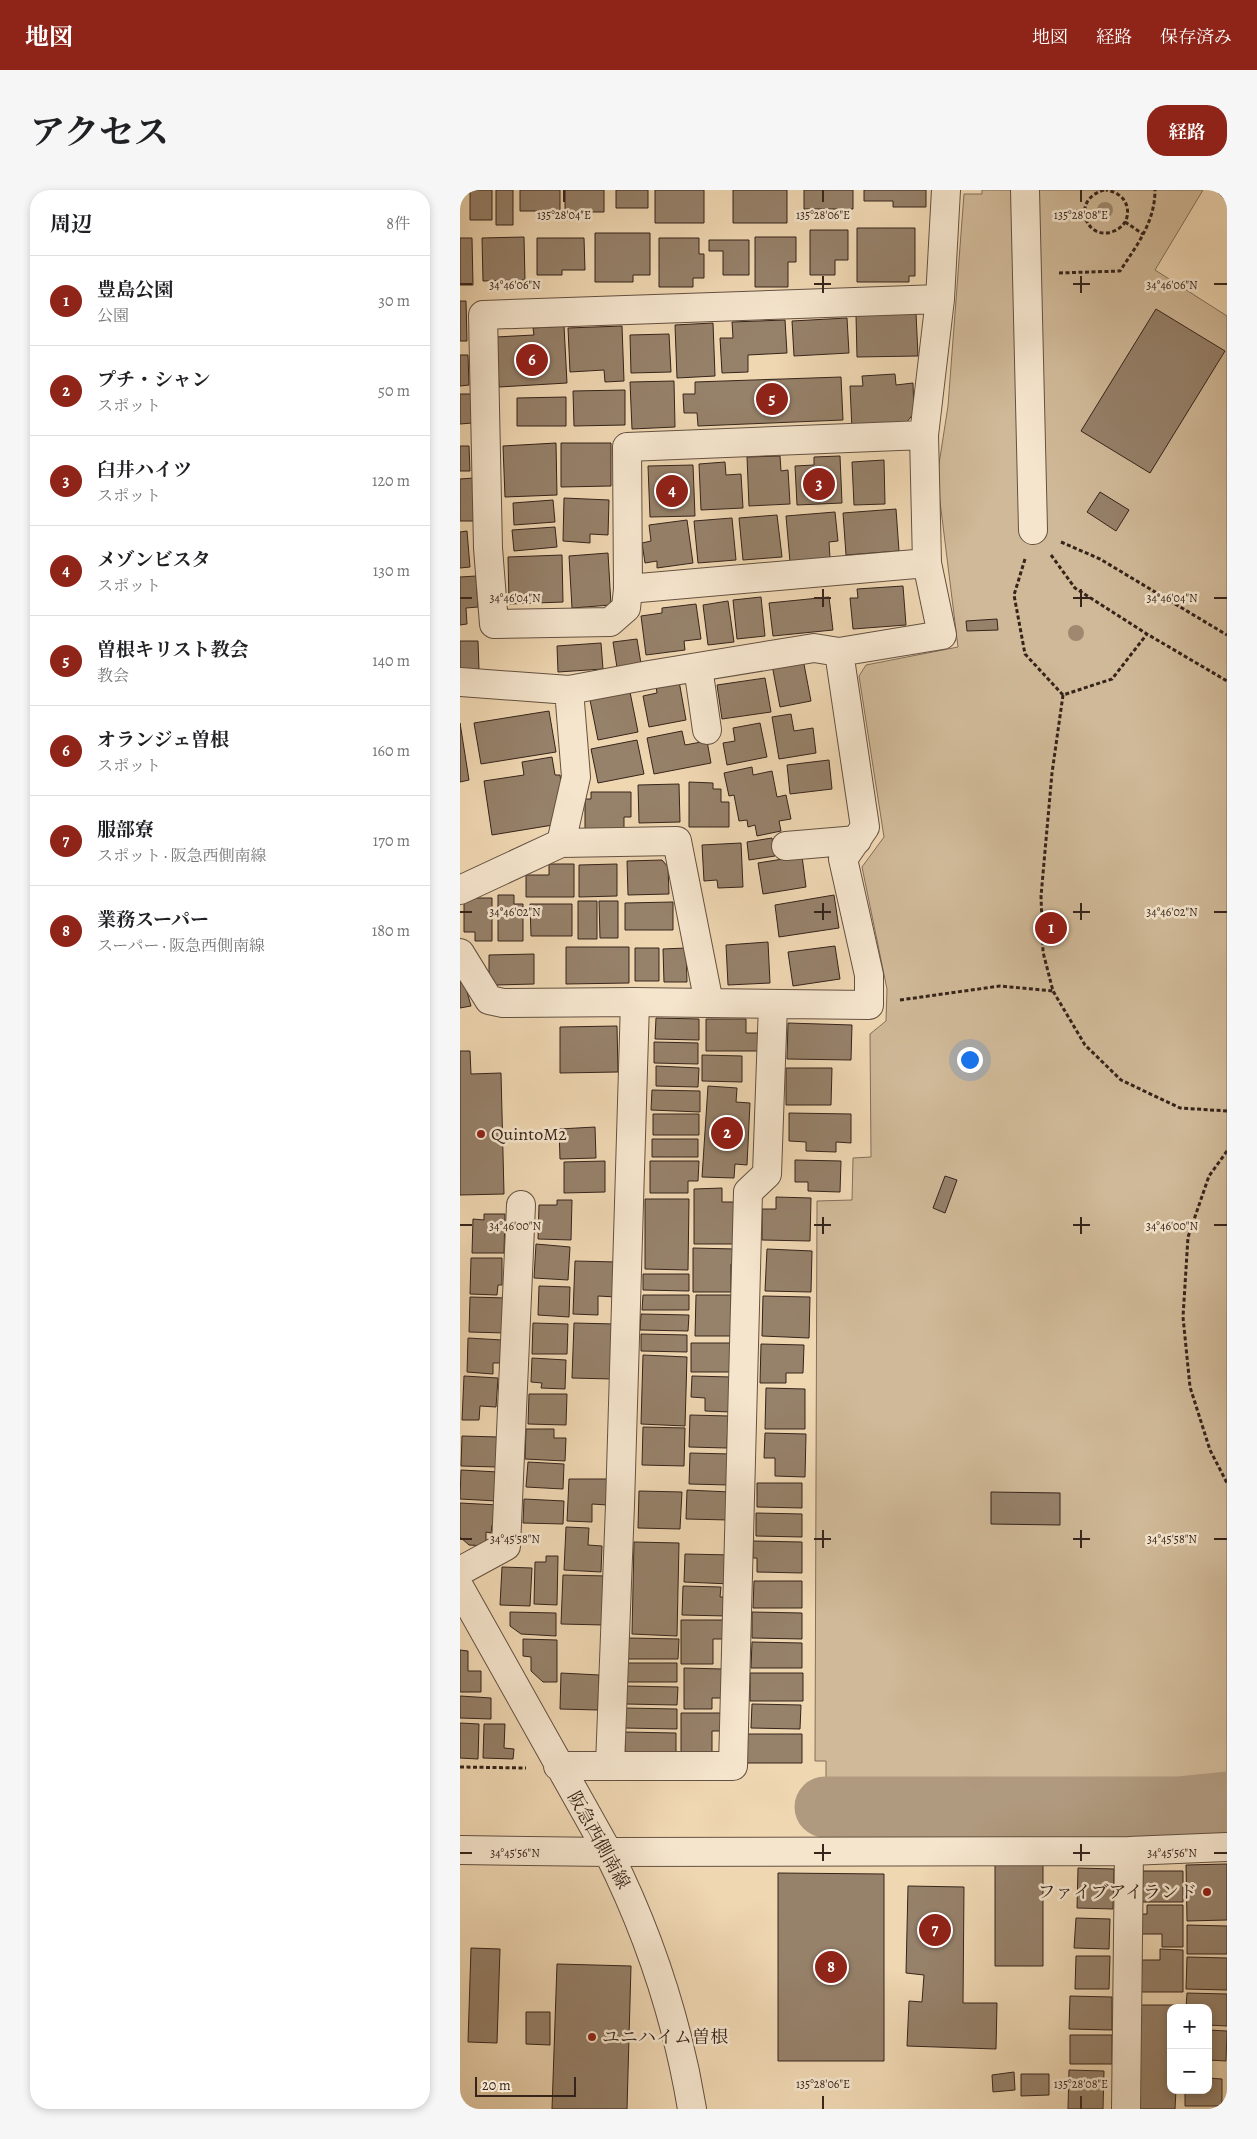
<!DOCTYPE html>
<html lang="ja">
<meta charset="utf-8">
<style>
body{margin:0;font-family:Alegreya,"Noto Serif JP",serif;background:#f6f6f6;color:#202124}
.controls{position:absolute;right:15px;bottom:15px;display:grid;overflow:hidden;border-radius:10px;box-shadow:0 2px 8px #0003}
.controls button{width:45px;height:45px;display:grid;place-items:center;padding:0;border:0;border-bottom:1px solid #e0e0e0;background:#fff;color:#202124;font:25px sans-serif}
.scale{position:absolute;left:15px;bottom:12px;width:101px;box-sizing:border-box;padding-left:5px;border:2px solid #36241b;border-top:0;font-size:14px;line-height:18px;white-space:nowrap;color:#36241b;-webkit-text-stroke:4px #f5e5cd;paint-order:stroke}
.you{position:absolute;left:509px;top:869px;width:18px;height:18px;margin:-12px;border:4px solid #fff;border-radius:50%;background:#1a73e8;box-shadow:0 0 0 8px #1a73e833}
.badge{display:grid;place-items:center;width:32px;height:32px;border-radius:50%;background:#8f2418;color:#fff;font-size:16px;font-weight:700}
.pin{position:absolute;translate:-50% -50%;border:2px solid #fff;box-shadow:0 1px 5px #0006}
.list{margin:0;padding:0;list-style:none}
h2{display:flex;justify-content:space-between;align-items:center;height:65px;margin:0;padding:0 20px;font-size:21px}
h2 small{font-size:16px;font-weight:400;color:#757577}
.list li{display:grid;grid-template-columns:32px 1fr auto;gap:15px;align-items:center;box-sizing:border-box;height:90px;padding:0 20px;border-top:1px solid #e0e0e0}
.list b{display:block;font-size:19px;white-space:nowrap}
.list p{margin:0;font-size:16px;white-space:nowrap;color:#757577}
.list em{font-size:16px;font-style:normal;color:#757577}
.map{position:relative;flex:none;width:767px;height:1919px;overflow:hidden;border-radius:20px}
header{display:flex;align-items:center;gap:30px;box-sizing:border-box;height:70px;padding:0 25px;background:#8f2418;color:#fff}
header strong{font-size:24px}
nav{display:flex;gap:28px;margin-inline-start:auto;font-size:18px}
.intro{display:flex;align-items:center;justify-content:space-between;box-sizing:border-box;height:120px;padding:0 30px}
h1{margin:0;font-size:35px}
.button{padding:12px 22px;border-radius:20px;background:#8f2418;color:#fff;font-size:18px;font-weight:700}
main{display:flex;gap:30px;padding:0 30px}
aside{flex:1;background:#fff;border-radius:20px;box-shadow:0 2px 8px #0003}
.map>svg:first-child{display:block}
.green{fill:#d0b998;stroke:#836e5a}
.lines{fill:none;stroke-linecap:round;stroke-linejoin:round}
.river{stroke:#b09a7f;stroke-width:61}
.building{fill:#96816a;stroke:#36241b}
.minor-casing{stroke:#645141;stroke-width:30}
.path{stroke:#36241b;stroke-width:3;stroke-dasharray:4 2.5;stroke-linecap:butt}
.minor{stroke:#f5e5cd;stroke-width:28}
.rail-casing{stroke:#36241b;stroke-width:5.5}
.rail{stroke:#f5e5cd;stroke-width:4;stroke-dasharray:11;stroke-linecap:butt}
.tree{fill:#9e8970}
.ticks{fill:none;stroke:#36241b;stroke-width:2}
.poi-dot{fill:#8f2418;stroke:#f5e5cd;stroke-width:2}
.labels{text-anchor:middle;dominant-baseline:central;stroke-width:5;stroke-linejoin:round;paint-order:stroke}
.poi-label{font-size:18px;fill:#36241b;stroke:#f5e5cd;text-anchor:start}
.street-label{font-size:18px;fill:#36241b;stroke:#f5e5cd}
.ticks-label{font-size:12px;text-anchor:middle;fill:#36241b;stroke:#f5e5cd;stroke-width:5;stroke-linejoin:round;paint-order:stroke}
</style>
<header>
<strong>地図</strong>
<nav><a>地図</a><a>経路</a><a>保存済み</a></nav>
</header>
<div class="intro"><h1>アクセス</h1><a class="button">経路</a></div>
<main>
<aside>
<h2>周辺<small>8件</small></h2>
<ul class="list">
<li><span class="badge">1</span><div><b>豊島公園</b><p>公園</p></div><em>30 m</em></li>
<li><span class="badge">2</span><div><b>プチ・シャン</b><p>スポット</p></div><em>50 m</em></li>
<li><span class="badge">3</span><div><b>臼井ハイツ</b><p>スポット</p></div><em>120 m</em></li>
<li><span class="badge">4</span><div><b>メゾンビスタ</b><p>スポット</p></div><em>130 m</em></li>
<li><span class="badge">5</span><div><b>曽根キリスト教会</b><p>教会</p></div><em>140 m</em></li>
<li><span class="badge">6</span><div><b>オランジェ曽根</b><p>スポット</p></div><em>160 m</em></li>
<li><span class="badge">7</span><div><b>服部寮</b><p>スポット · 阪急西側南線</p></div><em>170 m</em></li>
<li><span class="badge">8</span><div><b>業務スーパー</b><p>スーパー · 阪急西側南線</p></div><em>180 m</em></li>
</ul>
</aside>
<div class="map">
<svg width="767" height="1919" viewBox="0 0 767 1919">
<rect width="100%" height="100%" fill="#efd7b2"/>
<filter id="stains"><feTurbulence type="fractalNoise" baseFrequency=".004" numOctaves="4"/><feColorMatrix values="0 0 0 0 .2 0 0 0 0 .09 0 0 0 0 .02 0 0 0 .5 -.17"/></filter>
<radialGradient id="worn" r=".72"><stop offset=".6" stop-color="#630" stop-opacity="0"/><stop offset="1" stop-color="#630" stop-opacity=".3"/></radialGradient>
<!-- green -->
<path class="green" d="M522,0h221l-48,80 72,46v1460l-21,3 -380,-1v-17h-11l2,-560 35,-1 1,-42 18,-1 -1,-123 16,-13 1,-32 -25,-122 22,-30 -25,-161 7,-11 92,-18 -21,-170 11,-71 16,-212h18z"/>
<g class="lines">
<!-- river -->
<path class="river" d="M365,1617h353l49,-5"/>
</g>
<!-- building -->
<path class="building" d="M10,0h22v30h-22z
M36,0h17v35h-17z
M60,0h40v21h-40z
M105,0h39v22h-39z
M156,0h32v18h-32z
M195,0h49v33h-49z
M273,0h54v33h-54z
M344,0h49v19h-49z
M404,0h62v17h-33v-6h-29z
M397,38h58v48h-6v6h-52z
M350,40h38v30h-13v15h-25z
M135,43h55v42h-17v7h-38z
M64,47l1,43 -42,1 -1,-43z
M295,47h41v25h-8v25h-33z
M0,48h12l1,47h-13z
M77,48h47l1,32h-23v5h-25z
M199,48h40v16h5v24h-11v9h-34z
M249,50h40v35h-26v-24h-14z
M0,111h6l1,40h-7z
M696,119l69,42 -75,122 -69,-42z
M456,123l2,43 -61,1 -1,-42z
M387,128l2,35 -55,3 -2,-35z
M325,130l2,33 -39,2v17l-26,1 -2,-35h13l-1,-16z
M253,133l2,53 -38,2 -2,-53z
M104,136l3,57 -68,4 -3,-50 38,-2 -1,-7z
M162,136l2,55 -19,1 -1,-12 -34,2 -2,-44z
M209,144l2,38 -40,1 -1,-38z
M0,165h8l1,30 -9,1z
M435,184l1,11 17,-2 1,30 -11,14 -51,3 -2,-44h13l-1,-10z
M381,187l2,43 -145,6 -1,-13h-13l-1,-19h12v-12z
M214,191l1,46 -43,2 -2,-47z
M165,200v35l-51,1 -1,-35z
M0,204h11l1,29 -12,1z
M106,207v29h-49v-28z
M96,253l1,52 -52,2 -2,-51z
M101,253h50v43l-50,1z
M0,256h9l1,25h-10z
M320,266l1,15 7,-1 2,34 -41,2 -2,-49z
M380,266l2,47 -45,2 -2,-39 19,-1v-8z
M424,270l1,44 -31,1 -2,-43z
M265,272l1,13 15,-1 2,34 -42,2 -2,-46z
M233,275l2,51 -45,1 -2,-51z
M14,288l2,43h-16v-42z
M640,302l29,18 -13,21 -29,-19z
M104,308l45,2 -1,35 -18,-1v9l-27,-2z
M93,310l2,22 -41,3 -1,-22z
M436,319l3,42 -53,4 -3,-42z
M375,322l3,29 -9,1 1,16 -40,4 -4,-46z
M317,325l5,42 -39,3 -4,-42z
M272,328l4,42 -38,3 -4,-42z
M227,330l6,43 -36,5v-7l-12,2 -3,-20 9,-2 -2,-16z
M95,337l2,20 -43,4 -2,-21z
M7,341l3,36 -10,1v-36z
M148,363l3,52 -39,3 -3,-52z
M102,365l1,47 -54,2 -1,-47z
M16,386l2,31 -12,1 1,16 -7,1v-48z
M443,396l3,39 -53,4 -3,-31h8l-1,-9z
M301,407l4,39 -28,3 -4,-39z
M369,407l4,33 -60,6 -4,-33z
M268,411l6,41 -26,3 -5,-40z
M236,414l5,35 -17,2 1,9 -39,5 -5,-39 21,-3v-5z
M537,429l1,11 -31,1 -1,-10z
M177,449l5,31 -24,4 -5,-32z
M0,451h18l1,28 -19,1z
M141,453l2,26 -45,3 -1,-26z
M343,469l8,42 -31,6 -8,-42z
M305,488l6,34 -49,7 -5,-34z
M219,491l7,39 -37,7 -6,-31 14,-3 -1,-7z
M170,502l8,40 -40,8 -8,-40z
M89,521l7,41 -75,12 -7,-41z
M331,524l3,17 19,-3 3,25 -37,6 -7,-42z
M0,533l9,57 -9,2z
M300,533l7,34 -40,8 -4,-22 12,-2 -2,-13z
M222,541l3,14 22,-4 4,22 -57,11 -7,-36z
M177,550l7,34 -46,9 -7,-34z
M92,567l3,18h5l4,28 -11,22 -61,10 -8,-54 40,-6 -2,-13z
M369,570l3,29 -42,5 -3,-29z
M292,577l1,8 19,-4 5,26 9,-2 5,24 -12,2 2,10 -24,5 -2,-11 -7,2 -1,-7 -8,1 -5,-26 -5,1 -5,-23z
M229,592l24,1v6h8v13h8v25h-40z
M219,594l1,38 -41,1 -1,-38z
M131,602h40v25h-7v12l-39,1v-31h6z
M312,648l3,18 -26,4 -2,-18z
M281,653l2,44 -25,1 -1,-8 -13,1 -2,-36z
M342,666l4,31 -43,7 -5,-31z
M202,670l6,7 1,27 -41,1 -1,-34z
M89,674h25v33h-48v-22h23z
M157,674v32l-38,1v-32z
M38,705h16v9h9v37h-25z
M374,705l5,33 -60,9 -4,-32z
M4,708h28v43h-17v-9h-11z
M118,711h19v38h-19z
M139,711h19v37h-18z
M213,712v28h-48v-27z
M70,714h42v32h-41z
M308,752l2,41 -42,2 -2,-40z
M375,756l5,33 -47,7 -5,-34z
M106,757h63v36l-63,1z
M175,758h24v33h-24z
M226,758l1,34h-23l-1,-33z
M74,764v30l-38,1 -7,-8v-22z
M4,791l7,25 -11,2v-26z
M196,828l43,1v21l-44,-1z
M246,829h40v14h13v18h-53z
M328,833l64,2 -1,35 -64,-1z
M157,836l1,46 -58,1v-46z
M194,852l44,1v21l-44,-1z
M0,861h10l1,23 30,-1 3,121 -44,1z
M242,865l40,1v26l-40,-1z
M196,876l43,2 -1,19 -42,-1z
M326,878h46l-1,37h-45z
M248,896l29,2 -1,14 14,1 -3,62 -12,-1 -1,14 -32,-1z
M192,900l48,1v21l-49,-2z
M329,923l62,1v29l-15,-1v10l-30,-1v-9l-17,-1z
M193,924h46v21h-46z
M135,937l1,31 -36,1 -1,-30z
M192,949h46v18h-46z
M335,970l46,1 -1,31 -32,-1v-9h-13z
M145,971v31l-41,1v-31z
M190,971h49l-1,20h-10v12h-38z
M485,986l12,4 -12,33 -12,-5z
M262,998v14h15v42h-43v-55z
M316,1007l35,1 -1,43 -48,-1v-31h14z
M185,1009h44l-1,71 -43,-1z
M97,1010h15l-1,40 -33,-1 1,-34h18z
M24,1024h21l-1,39h-32l1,-34 11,1z
M76,1054l34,3 -2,33 -34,-2z
M233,1058l42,1 -1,15h-3v28h-38z
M307,1059l45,2 -1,41 -46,-1z
M11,1068h31v27h-4l-1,10 -27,-1z
M115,1071l42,1 -1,35 -18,-1v19l-25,-1z
M183,1084h46v17l-46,-1z
M79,1096l31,1 -1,30 -31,-2z
M183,1105h46v15h-47z
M236,1105h35v41h-36z
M303,1106l47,1 -1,41 -47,-2z
M10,1107l37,1 -1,35 -37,-1z
M181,1124l48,1 -1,16 -48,-1z
M73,1133l35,1 -1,30h-35z
M114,1133l40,1 -2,55 -40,-1z
M181,1144l46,1v17l-46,-1z
M8,1148l34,2 -2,23h-7v11l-26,-2z
M231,1153h40v29h-40z
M301,1154l43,1 -1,28h-17v10h-26z
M183,1165l44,2 -2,69 -44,-2z
M72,1168l34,2 -1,29 -24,-1 1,-5 -11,-1z
M4,1186l34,2 -2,29 -16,-1 -1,14h-17z
M232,1186l39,1 -1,35 -25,-1v-13l-14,-1z
M306,1198l39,1v40h-40z
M69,1204h38l-1,31 -38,-1z
M230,1225l38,1 -1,32 -38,-1z
M183,1237l42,1 -1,38 -42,-1z
M66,1239h28v9h12l-1,23 -40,-2z
M305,1243l41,1 -1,43 -30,-1v-18h-11z
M2,1246l36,1 -1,30 -36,-1z
M230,1263l40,1 -1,31 -40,-1z
M68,1272l36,2 -1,25 -37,-2z
M1,1280l37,2 -1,29 -37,-2z
M109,1289h38v26l-15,-1v18l-25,-1z
M297,1293h45v25l-45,-1z
M227,1300l43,2 -1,28 -43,-1z
M179,1301l43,1 -2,37 -42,-1z
M531,1302l69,1v32l-69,-1z
M64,1309l40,2 -1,23 -40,-1z
M0,1313l38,2 -1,21 -5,-1 -1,8 -5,-1v14l-17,-1 -9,-8z
M296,1323l46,1v23l-46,-1z
M106,1337l23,1 -1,17 14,1 -1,26 -37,-2z
M293,1351l49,1v31l-45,-1v-14h-4z
M174,1352l45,1 -2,93 -45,-2z
M225,1364l47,1 -1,29 -47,-2z
M86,1366h12l-1,49 -23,-1 1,-42h11z
M42,1377l30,1 -2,38 -30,-1z
M103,1385l43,1 -2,49 -43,-1z
M294,1391h48v27h-49z
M223,1396l38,1 -1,10h7l-1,19 -44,-1z
M50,1422l46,1v23l-35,-2 -11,-8z
M292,1422l50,1v26l-50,-1z
M221,1430h46v19h-14v25h-32z
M168,1448l51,1 -1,20h-50z
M63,1449l34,1v42h-14l-12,-11v-14l-8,-1z
M292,1452l50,1v25h-51z
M0,1460l8,1v20h13v21h-21z
M165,1473h52v19h-52z
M224,1478l38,1 -1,29h-9v11h-28z
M101,1483l38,2 -1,35 -38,-1z
M290,1483h53v28h-53z
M165,1496l53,1 -1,18 -52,-1z
M0,1506l31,2v21l-31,-1z
M292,1514l49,1 -1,24 -49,-1z
M164,1518l53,1v20l-53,-1z
M221,1523h42l-1,18h-10v26h-31z
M0,1533l19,1 -1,35 -18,-1z
M24,1534h21l-1,24 10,1 -1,10 -30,-1z
M165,1542l51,1v22l-51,-2z
M287,1544h55v29h-55z
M535,1674h48v102h-48z
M767,1674v56l-40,1 -1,-56z
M618,1678l36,1 -1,40 -36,-1z
M683,1681h40v31h-41z
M318,1683l106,1v187h-106z
M448,1696l56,1 -1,116h34l-1,46 -89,-3 2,-45 13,1 2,-27 -18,-2z
M687,1715h36v42h-21v-13h-21v-20h6z
M616,1728l34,1 -1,30 -35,-1z
M727,1735l40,1v28h-40z
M11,1758l29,1 -3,94 -29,-1z
M700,1759l23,1v42h-42l1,-32h18z
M616,1766h34l-1,33h-34z
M727,1767l40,1v32l-41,-1z
M97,1774l74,2 -4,143h-75z
M727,1803l40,1v32l-19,-1v-17h-22z
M610,1806l42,1v33l-43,-1z
M680,1815h37v3h-6v82h5l-1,19h-37z
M66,1822h24v33l-24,-1z
M748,1840l19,1 -1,30 -18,-1z
M610,1845h42v29h-42z
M609,1880l35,1 -1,38h-35z
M554,1882l1,18 -22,2 -1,-17z
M561,1884h28v21l-28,1z
M748,1888l14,1v27h-37v-16h23z"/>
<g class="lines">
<defs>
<path id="minor" d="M565,0l8,340
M467,373l-299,26 -2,19 -16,14 -116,2 -6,-76 -5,-233 457,-16
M168,399l-1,-142 297,-12
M238,477l9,63
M0,492l109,8 80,-15 165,-27 25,4
M101,653l15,-66 -7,-87
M326,656l71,-6
M0,700l101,-47 116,-2 32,162
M0,763l29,47 14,3 132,-1 234,3v-30l-26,-116 22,-32 -26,-175 103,-17 -15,-72 -3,-128 16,-136 6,-109
M0,1381l46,-25 15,-341
M0,1398l148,264c41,82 69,166 84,257
M150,1575l10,-260 15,-503
M98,1576h175l15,-574 19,-18 6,-170
M0,1660l148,2 521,-1 98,-4
M666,1919l3,-258"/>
</defs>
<!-- minor casing -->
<use href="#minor" class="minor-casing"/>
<!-- path -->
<path class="path" d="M644,0c-35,10 -17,53 10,41 7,-3 11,-7 13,-14 3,-15 -7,-25 -21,-27
M597,22l27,-1
M665,32l18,12
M599,83l61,-2c17,-26 35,-49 35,-81
M601,352l39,17 127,76
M591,365l24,33 72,46 80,47
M565,369l-11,36 11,59 38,41 49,-16 35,-45
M603,505l-11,78 -11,123 2,56 10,39 32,54 36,35 59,28 47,3
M440,810l100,-14 53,5
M767,961l-18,25 -21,61 -5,80 7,70 20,63 17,33
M0,1577l66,1"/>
<!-- minor -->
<use href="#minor" class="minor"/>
<defs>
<path id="rail" d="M759,0l8,8"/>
</defs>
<!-- rail casing -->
<use href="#rail" class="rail-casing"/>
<!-- rail -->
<use href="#rail" class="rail"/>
</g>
<!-- trees -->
<g class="tree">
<circle cx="645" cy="20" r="8"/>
<circle cx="616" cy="443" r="8"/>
</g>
<!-- ticks -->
<path class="ticks" d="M104,0v12M363,0v12M621,0v12M363,86v17M621,86v17M0,94h12M354,94h17M613,94h17M754,94h13M363,399v18M621,399v18M0,408h12M354,408h17M613,408h17M754,408h13M363,713v17M621,713v17M0,722h12M354,722h17M613,722h17M754,722h13M363,1027v17M621,1027v17M0,1035h12M354,1035h17M613,1035h17M754,1035h13M363,1340v18M621,1340v18M0,1349h12M354,1349h17M613,1349h17M754,1349h13M363,1654v17M621,1654v17M0,1663h12M354,1663h17M613,1663h17M754,1663h13M363,1906v13M621,1906v13"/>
<!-- markers -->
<g class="poi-dot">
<circle cx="21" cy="944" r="5"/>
<circle cx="747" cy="1702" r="5"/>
<circle cx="132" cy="1847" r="5"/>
</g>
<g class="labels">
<!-- poi labels -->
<g class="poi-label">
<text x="31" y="944">QuintoM2</text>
<text x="737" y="1702" text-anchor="end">ファイブアイランド</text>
<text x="142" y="1847">ユニハイム曽根</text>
</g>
<!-- street labels -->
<g class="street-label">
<text transform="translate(139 1650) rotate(61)">阪急西側南線</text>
</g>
</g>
<g class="ticks-label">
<text x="104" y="29">135°28'04"E</text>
<text x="363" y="29">135°28'06"E</text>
<text x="621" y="29">135°28'08"E</text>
<text x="55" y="99">34°46'06"N</text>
<text x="712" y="99">34°46'06"N</text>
<text x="55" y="412">34°46'04"N</text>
<text x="712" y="412">34°46'04"N</text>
<text x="55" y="726">34°46'02"N</text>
<text x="712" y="726">34°46'02"N</text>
<text x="55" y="1040">34°46'00"N</text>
<text x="712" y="1040">34°46'00"N</text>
<text x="55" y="1353">34°45'58"N</text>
<text x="712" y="1353">34°45'58"N</text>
<text x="55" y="1667">34°45'56"N</text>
<text x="712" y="1667">34°45'56"N</text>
<text x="363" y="1898">135°28'06"E</text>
<text x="621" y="1898">135°28'08"E</text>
</g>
<rect width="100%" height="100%" filter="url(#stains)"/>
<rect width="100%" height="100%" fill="url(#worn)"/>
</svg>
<div class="controls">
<button>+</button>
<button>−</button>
</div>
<div class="scale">20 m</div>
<div class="you"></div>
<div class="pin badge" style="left:591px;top:738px">1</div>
<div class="pin badge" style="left:267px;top:943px">2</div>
<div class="pin badge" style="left:359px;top:294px">3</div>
<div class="pin badge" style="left:212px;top:301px">4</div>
<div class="pin badge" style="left:312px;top:209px">5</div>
<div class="pin badge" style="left:72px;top:170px">6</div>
<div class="pin badge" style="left:475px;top:1740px">7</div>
<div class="pin badge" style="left:371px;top:1777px">8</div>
</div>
</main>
